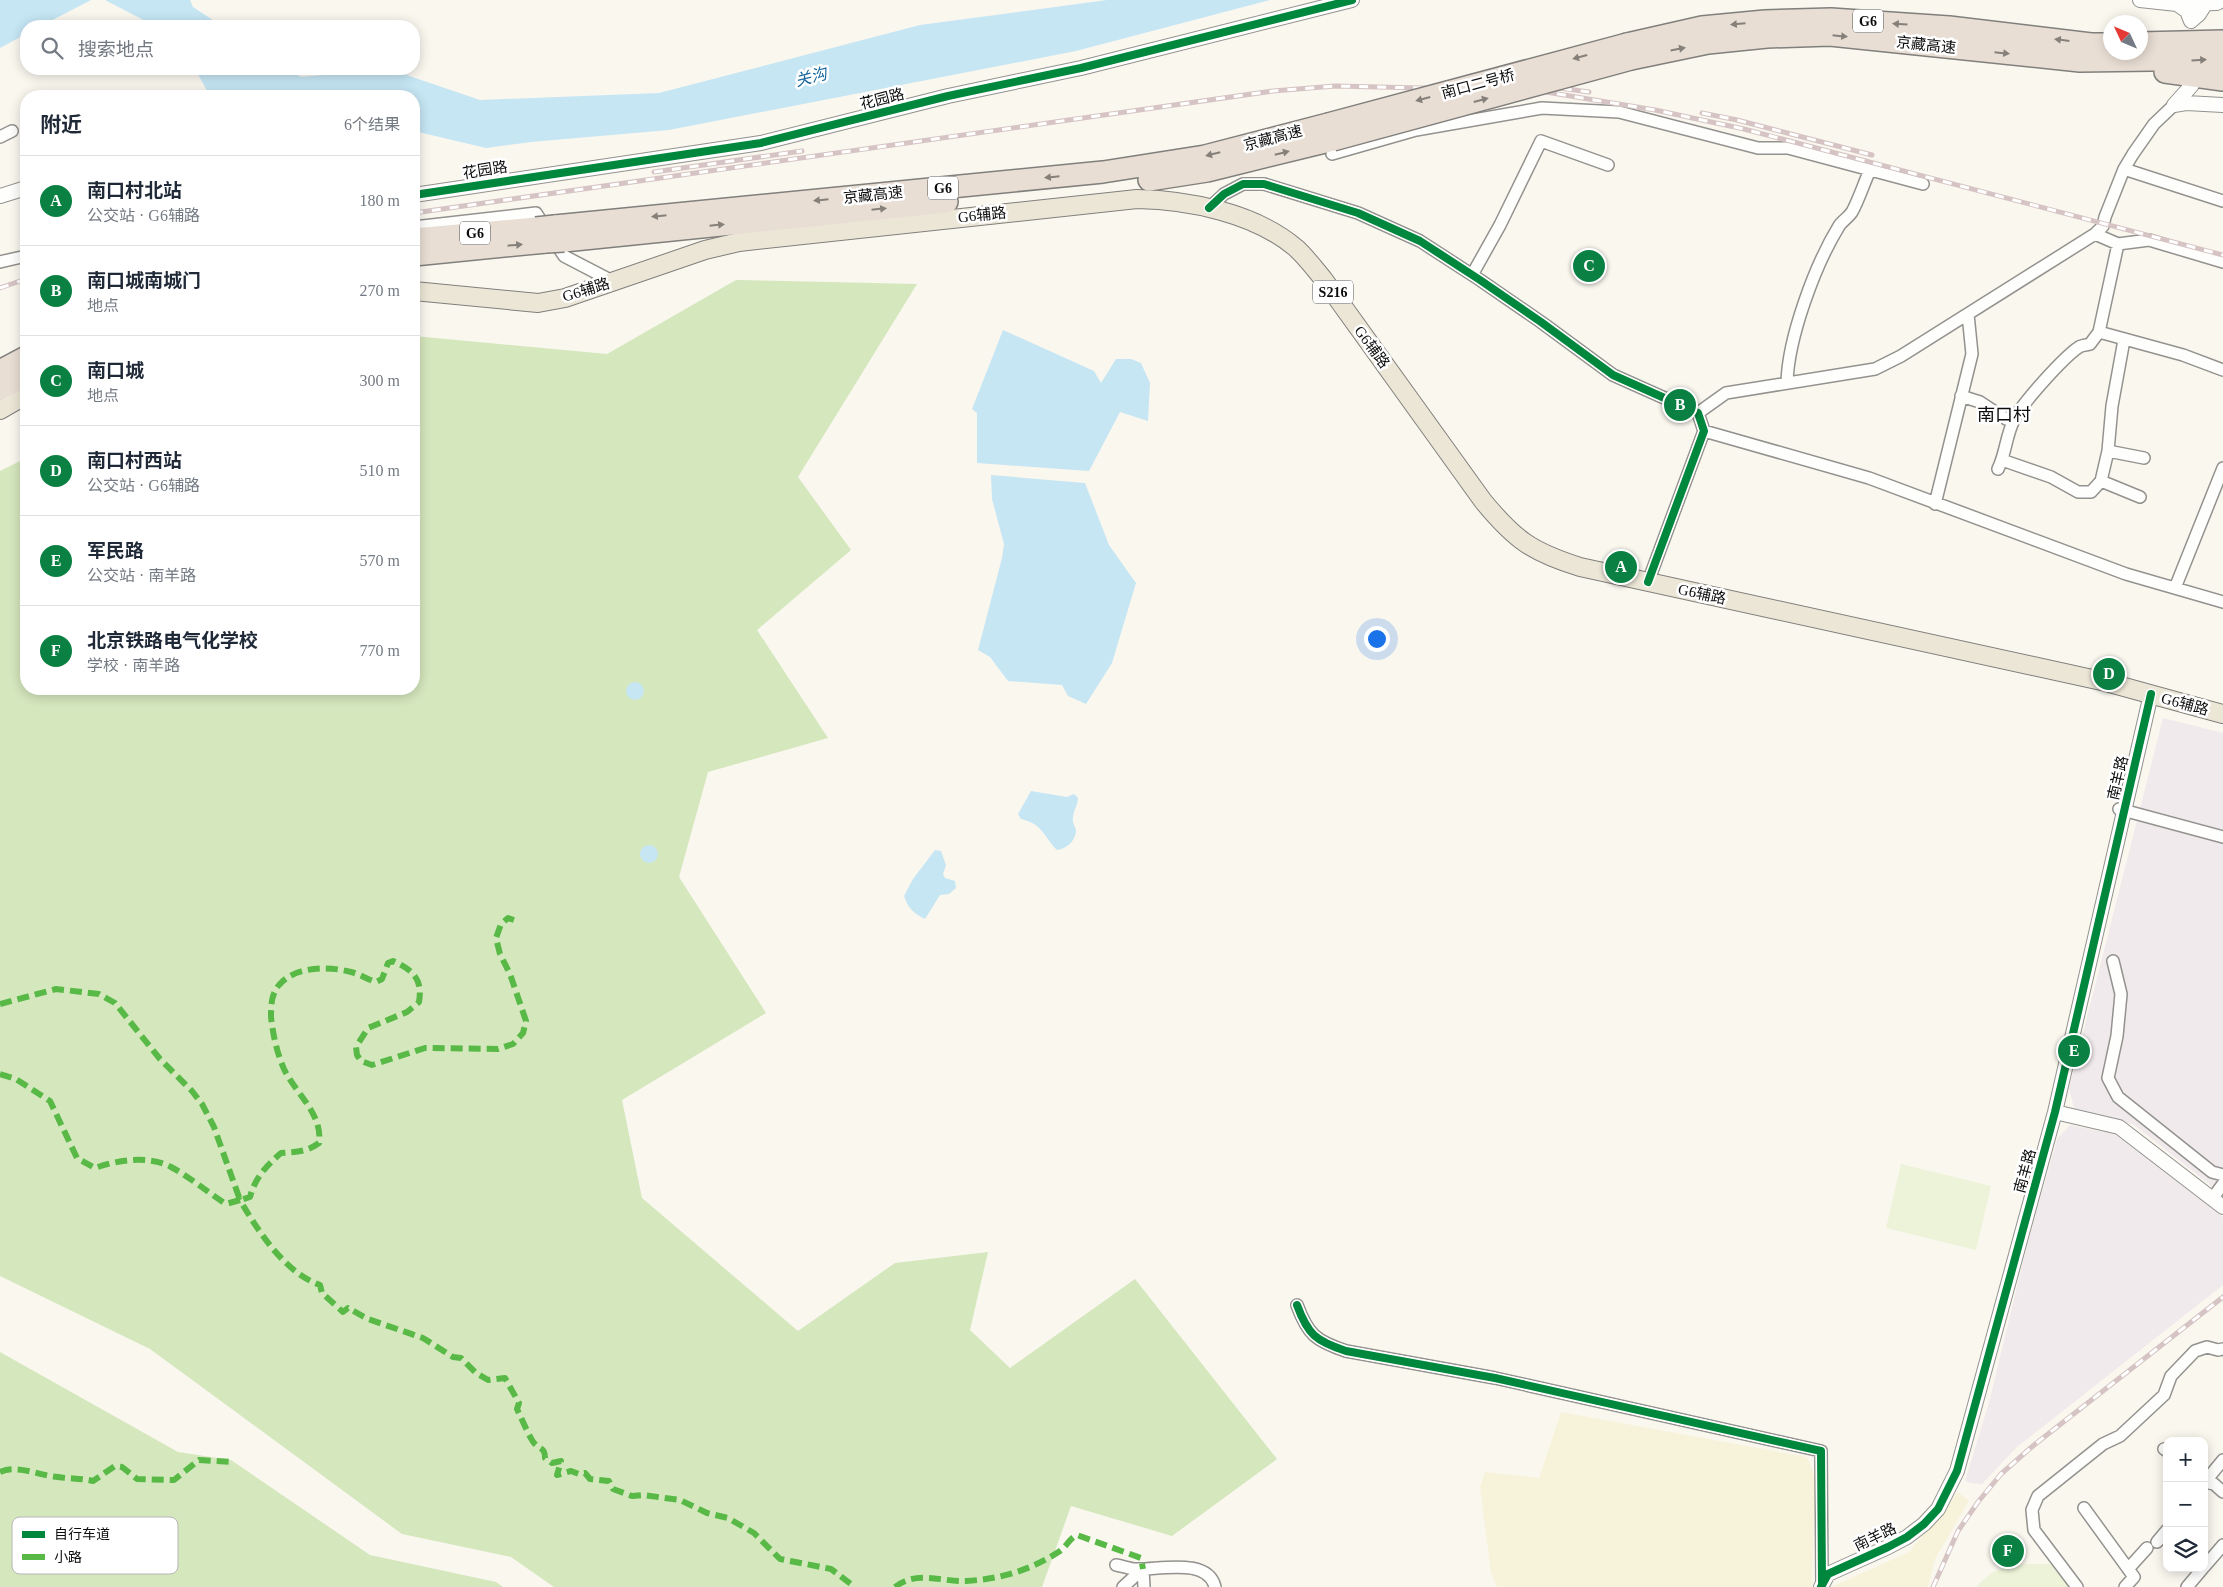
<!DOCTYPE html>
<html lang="zh">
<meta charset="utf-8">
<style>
body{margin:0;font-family:"Times New Roman","Noto Sans SC",serif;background:#f6f6f7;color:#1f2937}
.controls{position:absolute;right:15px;bottom:15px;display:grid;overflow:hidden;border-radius:10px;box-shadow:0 2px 12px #0003}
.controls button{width:45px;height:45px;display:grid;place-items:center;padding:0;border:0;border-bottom:1px solid #e0e1e3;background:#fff;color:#1f2937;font:25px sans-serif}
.compass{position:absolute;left:2103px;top:15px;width:45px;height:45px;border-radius:50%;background:#fff;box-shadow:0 2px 12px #0003;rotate:314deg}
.you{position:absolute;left:1376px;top:638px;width:18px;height:18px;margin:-12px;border:4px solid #fff;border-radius:50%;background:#1a73e8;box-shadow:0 0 0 8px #1a73e833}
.badge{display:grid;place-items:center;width:32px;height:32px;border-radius:50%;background:#0b8043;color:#fff;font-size:16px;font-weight:700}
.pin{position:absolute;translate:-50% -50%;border:2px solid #fff;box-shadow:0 1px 5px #0006}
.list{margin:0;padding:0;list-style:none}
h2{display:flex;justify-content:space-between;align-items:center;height:65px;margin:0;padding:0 20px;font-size:21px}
h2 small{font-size:16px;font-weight:400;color:#747a83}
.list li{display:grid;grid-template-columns:32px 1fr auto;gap:15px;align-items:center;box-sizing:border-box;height:90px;padding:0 20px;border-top:1px solid #e0e1e3}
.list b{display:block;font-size:19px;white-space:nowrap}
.list p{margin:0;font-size:16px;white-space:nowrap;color:#747a83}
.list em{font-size:16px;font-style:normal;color:#747a83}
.icon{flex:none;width:28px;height:28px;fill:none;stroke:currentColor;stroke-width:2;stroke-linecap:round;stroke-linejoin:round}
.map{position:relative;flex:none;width:2223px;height:1587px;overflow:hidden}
.search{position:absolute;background:#fff;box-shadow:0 2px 12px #0003;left:20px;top:20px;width:400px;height:55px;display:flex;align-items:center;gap:12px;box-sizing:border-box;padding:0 18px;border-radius:20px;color:#747a83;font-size:19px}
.panel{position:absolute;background:#fff;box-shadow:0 2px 12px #0003;left:20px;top:90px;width:400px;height:605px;border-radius:20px}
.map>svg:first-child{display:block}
.industrial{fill:#f1eaed}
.farmland{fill:#f7f3db}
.forest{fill:#d5e7bd}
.pitch{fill:#edf3d8}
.water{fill:#c6e6f4}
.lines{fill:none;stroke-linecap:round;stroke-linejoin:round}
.minor-casing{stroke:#93928e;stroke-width:14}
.tertiary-casing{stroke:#93928e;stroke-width:16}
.primary-casing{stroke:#807f7c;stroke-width:20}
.motorway-casing{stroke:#807f7c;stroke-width:24}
.minor{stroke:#fefefd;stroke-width:11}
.tertiary{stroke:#fefefd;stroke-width:14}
.primary{stroke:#ece6d7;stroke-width:18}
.motorway{stroke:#e9ded4;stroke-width:21}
.rail-casing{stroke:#d6c4c4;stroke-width:5}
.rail{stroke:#fff;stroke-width:3;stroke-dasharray:9;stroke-linecap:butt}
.motorway-bridge-casing{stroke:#807f7c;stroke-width:24;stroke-linecap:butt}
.motorway-bridge{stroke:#e9ded4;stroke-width:21}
.quiet{stroke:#58b947;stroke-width:6;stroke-dasharray:12 6;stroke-linecap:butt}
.cycleway-casing{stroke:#fff;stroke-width:11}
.cycleway{stroke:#00873e;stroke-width:8}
.oneway{fill:#86807a}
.labels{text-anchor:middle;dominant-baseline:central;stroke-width:5;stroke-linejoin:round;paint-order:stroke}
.shield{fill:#fff;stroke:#555;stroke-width:1}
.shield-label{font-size:14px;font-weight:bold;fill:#0c0c0c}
.street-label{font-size:15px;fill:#0c0c0c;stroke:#fff}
.water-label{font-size:16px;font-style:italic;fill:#15679d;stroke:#fff}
.quarter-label{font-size:18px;fill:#0c0c0c;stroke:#fff}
.key{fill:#fff;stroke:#b6b6b6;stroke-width:1}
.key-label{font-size:14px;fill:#0c0c0c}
</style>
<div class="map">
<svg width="2223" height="1587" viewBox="0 0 2223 1587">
<rect width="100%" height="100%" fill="#faf7ef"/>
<!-- industrial -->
<path class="industrial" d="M2163,718l60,15v462l-89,-70 -60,-17 -5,-20z
M2070,1125l45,9 108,83v68l-206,162 -35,37 -12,-1 -5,-2 25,-82 36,-150 31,-110z"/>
<!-- farmland -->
<path class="farmland" d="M1561,1412l246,45 8,20 -3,110h-315l-6,-14 -11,-86 5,-15 54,6z
M1958,1492l11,9 -34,58 -7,28h-97l78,-35z"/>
<!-- forest -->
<path class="forest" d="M736,280l181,4 -119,193 53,73 -94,80 71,108 -120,34 -29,105 87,136 -144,87 20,98 156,133 97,-68 93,-11 -18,78 40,38 125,-89 142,180 -105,77 -101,-30 -29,81h-488l-43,-30 -109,-23 -252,-185 -150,-73v-805l26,-13v231h388v-353l193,18z
M0,1352l178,100 53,8 139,95 126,27 7,5h-503z"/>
<!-- pitch -->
<path class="pitch" d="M1901,1164l90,22 -15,64 -90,-22z
M2026,1564h28l19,23h-97c18,-18 25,-20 50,-23z"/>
<!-- water -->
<path class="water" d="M0,0h91l-50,26h-15v8l-26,14z
M105,0h85l3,7 29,19h-67z
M1107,0h163l-194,51 -407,79 -138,12 -45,6 -72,-17v-35h-204l-15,-27h93l13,8 88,-8 91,31 179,-7 261,-68z
M1003,330l91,41 7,12 15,-24h15l10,4 9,20 -2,38 -28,-9 -31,59 -112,-8v-50l-5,-4z
M991,475l94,8 24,62 27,38 -24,80 -26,41 -18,-8 -6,-11 -54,-4 -18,-24 -12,-7 24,-92 2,-14 -12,-45z
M626 691a9 9 0 1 1 18 0a9 9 0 1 1-18 0Z
M1031,791l36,6 7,-3 4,4c0,7 -5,13 -5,20 -1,4 2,8 3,12 0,10 -9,19 -19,20 -14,-14 -14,-26 -36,-31l-3,-5z
M640 854a9 9 0 1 1 18 0a9 9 0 1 1-18 0Z
M935,850l6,1 5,14 -3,9 2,4 10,3 1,7 -7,6 -9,1 -15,24c-12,-6 -17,-11 -21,-23l9,-17z"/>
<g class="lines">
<defs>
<path id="minor" d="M0,137l12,-6
M1332,154l84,-24 126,-22 77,4 139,36h30l135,36
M2124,169l99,32
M1209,208l15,-14 19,-10h21l94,29 62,28 60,39 61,42 72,53 85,38 6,18 -56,151
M414,227l122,-14 28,43 50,26
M2095,234l23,10 31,-4 74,22
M0,262l26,-6
M1472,275l28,-50 41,-84 67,24
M2099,332l84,23 40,15
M1787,383c1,-45 28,-118 52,-157 3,-5 9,-8 13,-14 7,-13 12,-29 18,-42
M1961,396l19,6 26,17 7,1
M1698,413l28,-20 149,-24 26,-13 194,-122 8,-8 2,-9 19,-48 9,-15 21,-30 20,-19
M1704,431l165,47 257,96 97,28
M2108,451l36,7
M2002,460l49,17 27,15h13l10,-11 7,-30 4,-45 12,-66
M1998,469c8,-16 8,-34 16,-49 8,-17 50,-63 65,-73 3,-2 8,-2 11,-3l9,-12 19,-88
M2101,481l39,16
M1935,504l37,-150 -4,-40
M2175,588l48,-120
M2119,809l104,28
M2113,961l8,33 -4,42 -9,42 10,19 94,75 11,3
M2212,1199l11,-15
M1297,1305c11,30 19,36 49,46l149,27 326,73 1,132
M2164,1449l3,2
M2204,1482l10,2 9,8
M2204,1483l19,-23
M2084,1508l50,69 -9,10
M2157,1542l10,-12
M1116,1565c7,1 14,4 20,4 22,1 72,-12 79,18
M2204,1567l19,-22
M1143,1569l1,18
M2128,1569l19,-21
M1123,1587l12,-11 -1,-7
M2077,1587l-43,-57 -2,-20 6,-14 65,-52 17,-8 44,-41 7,-19 24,-25 12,-4 11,3 5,-1
M2187,1587l16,-19"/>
<path id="tertiary" d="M2140,0l37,4 40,-1 5,-3
M2177,4l10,7 4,10 8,-7 7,-11
M2174,105l12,-2 37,2
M2174,105l18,-20
M414,195l347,-52 187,-47 133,-28 271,-68
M0,196l26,-8
M2055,1112l64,15 104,80
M1821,1587l7,-13 60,-27 19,-10 17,-13 14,-15 19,-38 98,-359 96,-418"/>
<path id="primary" d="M414,291l124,12 27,-5 140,-48 34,-8 398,-43c52,1 118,14 159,49 10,9 19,21 28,32l159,221c32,39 49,51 97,66l526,115 117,32
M0,410l26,-15"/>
<path id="motorway" d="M2140,43l83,-2
M1627,44l75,-17 63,-6 66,-2 118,8 142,17h19
M1631,59l77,-16 59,-6 63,-2 250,26 143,-2
M2165,72l58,8
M1149,180l58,-9 126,-31
M555,226l548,-54 102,-16 123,-32
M414,239l122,-11
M564,241l383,-39
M414,255l132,-13
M0,371l26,-14
M0,389l26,-14"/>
</defs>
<!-- minor casing -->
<use href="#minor" class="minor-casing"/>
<!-- tertiary casing -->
<use href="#tertiary" class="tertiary-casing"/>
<!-- primary casing -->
<use href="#primary" class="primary-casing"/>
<!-- motorway casing -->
<use href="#motorway" class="motorway-casing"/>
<!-- minor -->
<use href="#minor" class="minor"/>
<!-- tertiary -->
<use href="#tertiary" class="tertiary"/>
<!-- primary -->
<use href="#primary" class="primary"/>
<!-- motorway -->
<use href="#motorway" class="motorway"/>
<defs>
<path id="rail" d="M1545,86l44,6
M1702,113l35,7 135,35
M654,172l148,-21
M414,213l859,-122 62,-5 173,4 38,2 109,18 89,19 479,126
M0,288l26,-9
M1933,1587l25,-56 20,-29 23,-28 33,-29 189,-148"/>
</defs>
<!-- rail casing -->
<use href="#rail" class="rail-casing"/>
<!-- rail -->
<use href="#rail" class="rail"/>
<defs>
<path id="motorway-bridge" d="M1328,124l299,-80
M1333,140l298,-81
M536,228l19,-2
M546,242l18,-1"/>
</defs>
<!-- motorway-bridge casing -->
<use href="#motorway-bridge" class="motorway-bridge-casing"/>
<!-- motorway-bridge -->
<use href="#motorway-bridge" class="motorway-bridge"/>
<!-- quiet -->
<path class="quiet" d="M0,1004l56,-15 43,5 16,9 45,56 32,32 10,13 12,23 26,73 10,-3c5,-19 16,-31 31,-44 14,-1 26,-1 38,-10 4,-29 -23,-49 -35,-74 -7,-16 -11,-34 -13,-52 0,-12 0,-22 8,-32 16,-19 50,-19 72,-13 8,2 16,7 25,10l6,-3 6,-16 5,-2c20,9 30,18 26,41l-12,10 -39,16 -12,19 1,8 4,6 11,4 53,-17 73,1 15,-5 10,-11 3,-12 -16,-47 -10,-20 -4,-16 5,-14 7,-6 6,2
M0,1074l16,5 34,22 27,57 18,10c22,-8 54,-13 76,-1 19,10 36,25 55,37l14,-4c18,31 45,73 80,85l2,8 21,19 5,-4 20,11 55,19 30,19 8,1 15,15 12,7 17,-2 14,25 -2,6c3,6 14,32 18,35 6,6 10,4 10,14l7,5 9,-2 -4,14 14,-4 8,3 6,-1 5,6 19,2 4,8 19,7 11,-1 37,5 27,13 21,5 26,15 26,26 51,10 24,18
M0,1472c18,-8 40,4 58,5 12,2 23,1 35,4l22,-15 7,1 15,12 37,1 25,-20 32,2
M895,1587c21,-17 47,-5 71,-6 35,-2 65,-11 94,-30 7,-5 9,-12 17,-16l64,23 2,11"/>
<defs>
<path id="cycleway" d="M414,195l347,-52 187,-47 133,-28 271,-68
M1209,208l15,-14 19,-10h21l94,29 62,28 60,39 61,42 72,53 85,38 6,18 -56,151
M1297,1305c11,30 19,36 49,46l149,27 326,73 1,132
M1821,1587l7,-13 60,-27 19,-10 17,-13 14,-15 19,-38 98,-359 96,-418"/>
</defs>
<!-- cycleway casing -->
<use href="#cycleway" class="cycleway-casing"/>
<!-- cycleway -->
<use href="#cycleway" class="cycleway"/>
</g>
<!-- one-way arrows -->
<defs><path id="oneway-solid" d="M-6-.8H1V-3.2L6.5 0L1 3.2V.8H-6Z" transform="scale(1.25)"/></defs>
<g class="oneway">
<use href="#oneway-solid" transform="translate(1738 24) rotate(175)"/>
<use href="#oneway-solid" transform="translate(1900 24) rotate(-176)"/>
<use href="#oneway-solid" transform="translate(1840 36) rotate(6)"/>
<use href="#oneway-solid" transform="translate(2062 40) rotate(-173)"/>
<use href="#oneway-solid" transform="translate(1678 49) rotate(-11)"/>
<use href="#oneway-solid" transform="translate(2002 53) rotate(6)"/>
<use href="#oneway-solid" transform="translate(1580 57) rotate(165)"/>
<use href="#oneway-solid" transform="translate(2199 60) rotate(-3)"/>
<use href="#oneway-solid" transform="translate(1423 99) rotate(165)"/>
<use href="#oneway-solid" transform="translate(1481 100) rotate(-15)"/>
<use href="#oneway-solid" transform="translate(1282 153) rotate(-14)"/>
<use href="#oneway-solid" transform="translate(1213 154) rotate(166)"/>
<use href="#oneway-solid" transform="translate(1052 177) rotate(174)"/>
<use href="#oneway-solid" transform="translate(821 200) rotate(174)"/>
<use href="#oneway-solid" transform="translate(879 209) rotate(-6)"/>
<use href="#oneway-solid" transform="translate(659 216) rotate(174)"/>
<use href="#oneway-solid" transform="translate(717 225) rotate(-6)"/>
<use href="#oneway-solid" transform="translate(515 245) rotate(-5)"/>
</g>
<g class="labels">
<!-- shield labels -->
<g class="shield">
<rect x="1853" y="9.5" width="30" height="23" rx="4"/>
<rect x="928" y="176.5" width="30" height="23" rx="4"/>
<rect x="460" y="221.5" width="30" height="23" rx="4"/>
<rect x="1313" y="280.5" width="40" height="23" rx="4"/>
</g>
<g class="shield-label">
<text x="1868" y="21">G6</text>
<text x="943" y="188">G6</text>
<text x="475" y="233">G6</text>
<text x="1333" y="292">S216</text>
</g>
<!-- street labels -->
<g class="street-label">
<text transform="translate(1926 45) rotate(6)">京藏高速</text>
<text transform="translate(1478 84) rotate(-15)">南口二号桥</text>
<text transform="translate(882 99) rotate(-14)">花园路</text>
<text transform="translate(1273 138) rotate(-15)">京藏高速</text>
<text transform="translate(485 170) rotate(-9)">花园路</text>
<text transform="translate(873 195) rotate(-6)">京藏高速</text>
<text transform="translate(982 215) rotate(-6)">G6辅路</text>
<text transform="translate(586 290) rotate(-17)">G6辅路</text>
<text transform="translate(1372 347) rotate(54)">G6辅路</text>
<text transform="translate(1702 594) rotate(12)">G6辅路</text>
<text transform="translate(2185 704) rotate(15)">G6辅路</text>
<text transform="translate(2118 778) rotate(-77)">南羊路</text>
<text transform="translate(2025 1171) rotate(-75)">南羊路</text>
<text transform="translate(1875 1537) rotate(-26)">南羊路</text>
</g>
<!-- water labels -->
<g class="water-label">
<text transform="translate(811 77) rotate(-14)">关沟</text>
</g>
<!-- quarter labels -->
<g class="quarter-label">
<text x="2004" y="415">南口村</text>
</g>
</g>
<!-- legend -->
<rect x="12" y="1517" width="166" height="57" rx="8" class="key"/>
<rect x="22" y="1531" width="23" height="7" fill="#00873e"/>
<rect x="22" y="1554" width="23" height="6" fill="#58b947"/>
<g class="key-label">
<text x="54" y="1539">自行车道</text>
<text x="54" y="1562">小路</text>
</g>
</svg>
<div class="controls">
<button>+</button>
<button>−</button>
<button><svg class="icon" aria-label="layers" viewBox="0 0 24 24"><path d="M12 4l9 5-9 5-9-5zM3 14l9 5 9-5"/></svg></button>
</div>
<svg class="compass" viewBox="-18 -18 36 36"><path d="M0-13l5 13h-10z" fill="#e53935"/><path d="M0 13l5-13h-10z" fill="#747a83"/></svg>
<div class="you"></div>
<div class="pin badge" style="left:1621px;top:567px">A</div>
<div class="pin badge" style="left:1680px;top:405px">B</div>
<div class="pin badge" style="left:1589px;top:266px">C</div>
<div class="pin badge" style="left:2109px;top:674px">D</div>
<div class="pin badge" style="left:2074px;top:1051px">E</div>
<div class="pin badge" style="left:2008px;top:1551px">F</div>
<div class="search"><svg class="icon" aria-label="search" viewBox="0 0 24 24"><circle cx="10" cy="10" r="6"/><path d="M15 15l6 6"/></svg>搜索地点</div>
<section class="panel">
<h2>附近<small>6个结果</small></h2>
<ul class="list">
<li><span class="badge">A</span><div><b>南口村北站</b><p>公交站 · G6辅路</p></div><em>180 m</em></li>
<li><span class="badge">B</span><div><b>南口城南城门</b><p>地点</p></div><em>270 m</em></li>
<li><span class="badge">C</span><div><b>南口城</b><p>地点</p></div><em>300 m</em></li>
<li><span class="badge">D</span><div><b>南口村西站</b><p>公交站 · G6辅路</p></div><em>510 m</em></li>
<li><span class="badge">E</span><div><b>军民路</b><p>公交站 · 南羊路</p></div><em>570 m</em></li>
<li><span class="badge">F</span><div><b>北京铁路电气化学校</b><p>学校 · 南羊路</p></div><em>770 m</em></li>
</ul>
</section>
</div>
